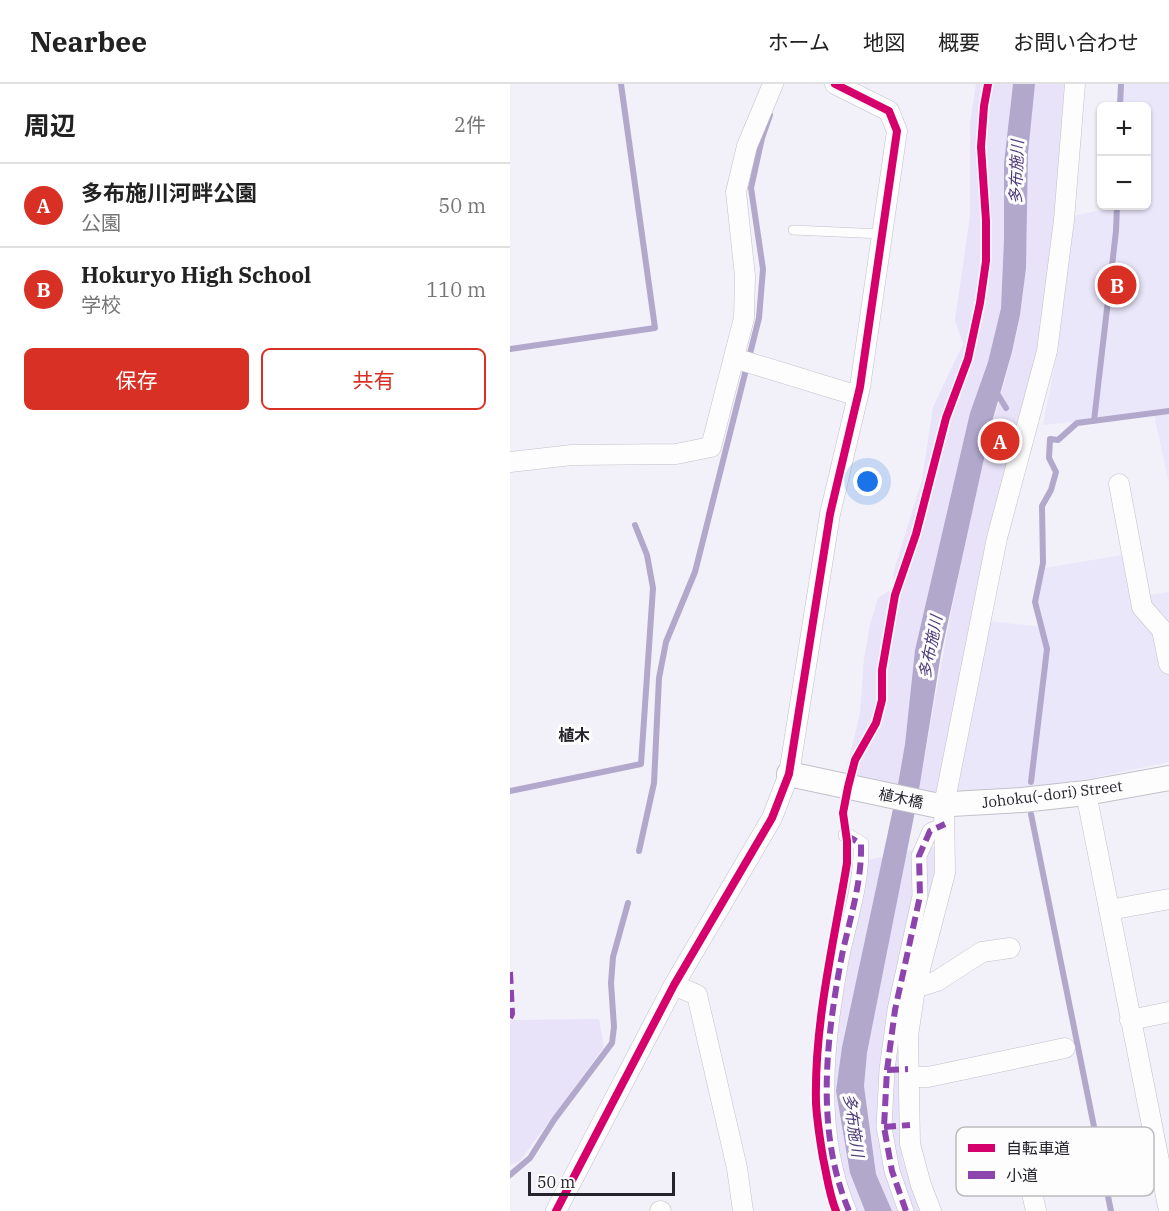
<!DOCTYPE html>
<html lang="ja">
<meta charset="utf-8">
<style>
body{margin:0;font-family:"IBM Plex Serif","Noto Sans JP",serif;background:#f2f2f2;color:#222}
.controls{position:absolute;right:18px;top:18px;display:grid;overflow:hidden;border-radius:9px;box-shadow:0 2px 4px #0004}
.controls button{width:54px;height:54px;display:grid;place-items:center;padding:0;border:0;border-bottom:2px solid #e0e0e0;background:#fff;color:#222;font:30px sans-serif}
.scale{position:absolute;left:18px;bottom:15px;width:147px;box-sizing:border-box;padding-left:6px;border:3px solid #25232c;border-top:0;font-size:16px;line-height:21px;white-space:nowrap;color:#25232c;-webkit-text-stroke:4px #fdfdfd;paint-order:stroke}
.you{position:absolute;left:358px;top:398px;width:21px;height:21px;margin:-15px;border:4px solid #fff;border-radius:50%;background:#1a73e8;box-shadow:0 0 0 9px #1a73e833}
.badge{display:grid;place-items:center;width:39px;height:39px;border-radius:50%;background:#d93025;color:#fff;font-size:20px;font-weight:700}
.pin{position:absolute;translate:-50% -50%;border:3px solid #fff;box-shadow:0 2px 6px #0006}
.list{margin:0;padding:0;list-style:none}
h2{display:flex;justify-content:space-between;align-items:center;height:78px;margin:0;padding:0 24px;font-size:26px}
h2 small{font-size:20px;font-weight:400;color:#767676}
.list li{display:grid;grid-template-columns:39px 1fr auto;gap:18px;align-items:center;box-sizing:border-box;height:84px;padding:0 24px;border-top:2px solid #e0e0e0}
.list b{display:block;font-size:22px;white-space:nowrap}
.list p{margin:0;font-size:20px;white-space:nowrap;color:#767676}
.list em{font-size:20px;font-style:normal;color:#767676}
.actions{display:flex;gap:12px;padding:18px 24px}
.actions a{flex:1;padding:14px 0;border:2px solid #d93025;border-radius:9px;text-align:center;font-size:21px;color:#d93025}
.actions .main{background:#d93025;color:#fff}
.map{position:relative;flex:none;width:659px;height:1127px;overflow:hidden}
header{display:flex;align-items:center;gap:36px;box-sizing:border-box;height:84px;padding:0 30px;background:#fff;border-bottom:2px solid #e0e0e0}
header strong{font-size:28px}
nav{display:flex;gap:33px;margin-inline-start:auto;font-size:21px}
main{display:flex}
aside{flex:1;background:#fff}
.map>svg:first-child{display:block}
.built{fill:#ebe7fb}
.green{fill:#e8e3f9}
.water{fill:#b1a8cc}
.lines{fill:none;stroke-linecap:round;stroke-linejoin:round}
.stream{stroke:#b1a8cc;stroke-width:6}
.service-casing{stroke:#c2c0c8;stroke-width:10}
.pedestrian-casing{stroke:#c2c0c8;stroke-width:16}
.minor-casing{stroke:#c2c0c8;stroke-width:21}
.tertiary-casing{stroke:#c2c0c8;stroke-width:26}
.service{stroke:#fdfdfe;stroke-width:9}
.pedestrian{stroke:#fdfdfe;stroke-width:15}
.minor{stroke:#fdfdfe;stroke-width:20}
.tertiary{stroke:#fdfdfe;stroke-width:24}
.quiet{stroke:#8e44ad;stroke-width:6;stroke-dasharray:12 6;stroke-linecap:butt}
.cycleway-casing{stroke:#fdfdfd;stroke-width:11}
.cycleway{stroke:#d6006c;stroke-width:8}
.labels{text-anchor:middle;dominant-baseline:central;stroke-width:6;stroke-linejoin:round;paint-order:stroke}
.street-label{font-size:15px;fill:#25232c;stroke:#fdfdfd}
.water-label{font-size:16px;font-style:italic;fill:#4f3d7b;stroke:#fdfdfd}
.neighbourhood-label{font-size:16px;font-weight:bold;fill:#25232c;stroke:#fdfdfd}
.key{fill:#fdfdfd;stroke:#bcbcbe;stroke-width:1.5}
.key-label{font-size:16px;fill:#25232c}
</style>
<header>
<strong>Nearbee</strong>
<nav><a>ホーム</a><a>地図</a><a>概要</a><a>お問い合わせ</a></nav>
</header>
<main>
<aside>
<h2>周辺<small>2件</small></h2>
<ul class="list">
<li><span class="badge">A</span><div><b>多布施川河畔公園</b><p>公園</p></div><em>50 m</em></li>
<li><span class="badge">B</span><div><b>Hokuryo High School</b><p>学校</p></div><em>110 m</em></li>
</ul>
<div class="actions"><a class="main">保存</a><a>共有</a></div>
</aside>
<div class="map">
<svg width="659" height="1127" viewBox="0 0 659 1127">
<rect width="100%" height="100%" fill="#f2f0f8"/>
<!-- built -->
<path class="built" d="M613,0h46v400l-15,-70 -111,11 14,-71 16,-138 46,-10h27v-100h-24z
M617,470l8,43 34,-5v170l-87,18 -55,8 -65,6 -7,-6 32,-167 56,6 -6,-26 8,-33z"/>
<!-- green -->
<path class="green" d="M466,0h37l-9,79v76l-3,69 -13,54 -18,51 -55,237 -10,94 -8,46 -53,-11 16,-65 4,-55 6,-34 8,-27 17,-11 -2,-13 29,-94 11,-73 30,-63 -8,-24 15,-104v-92z
M525,0h33l-10,135 -17,131 -104,447 -19,-1c19,-113 40,-224 65,-335 11,-49 29,-96 37,-146 9,-52 6,-105 8,-159 0,-24 4,-48 7,-72z
M424,763v39l-34,128 2,145 21,52h-31l-16,-37 -12,-88 3,-33 40,-202z
M373,773l-41,190 8,126 15,38h-25l-7,-15 -14,-87 3,-71 30,-175z
M89,935l5,28 -84,114 -10,4v-145z"/>
<!-- water -->
<path class="water" d="M503,0h22l-7,69 -2,115 -6,47 -8,37 -20,70 -51,232 -23,142 -51,257 -3,33 12,88 16,37h-27l-15,-38 -14,-82 6,-44 55,-257 8,-46 10,-94 55,-237 18,-51 13,-54 3,-69v-76z"/>
<g class="lines">
<!-- stream -->
<path class="stream" d="M610,22l1,-22
M0,265l145,-21 -34,-244
M485,306l11,18
M584,337l22,-190 1,-25
M521,698l16,-133 -12,-47 8,-39 -1,-57 9,-16 5,-18 -7,-14 1,-19 8,1 19,-17 92,-12
M0,707l131,-27 12,-176 -6,-33 -12,-30
M521,730l80,397
M129,767l15,-68 5,-105 7,-36 29,-70 64,-254 4,-49 -12,-81 11,-50 8,-23
M0,1091l20,-17 24,-38 58,-77 2,-16 -3,-44 2,-26 15,-54"/>
<defs>
<path id="service" d="M283,146l89,4"/>
<path id="pedestrian" d="M336,751l15,9c1,38 -11,74 -19,111 -16,84 -27,176 7,256
M396,1127l-14,-40 -8,-44 3,-57 8,-60 25,-114 -1,-40 11,-25 15,-7"/>
<path id="minor" d="M224,274l124,38
M0,378l62,-7 104,-1 35,-7 33,-129 1,-42 -9,-84 11,-46 26,-62
M609,400l23,123 20,23 7,34
M576,709l83,418
M599,826l60,-11
M164,901l23,10 40,173 6,43
M405,904l22,-7 45,-29 28,-4
M620,936l39,-8
M399,993h19l137,-29
M518,1091l8,36
M46,1127l118,-226 98,-167 17,-44 41,-260 30,-127 37,-256 -8,-20 -54,-27
M150,1127h1
M421,1127l-10,-26 -11,-41 -2,-108 7,-48 30,-115 -1,-68 53,-267 50,-187 17,-131 11,-136"/>
<path id="tertiary" d="M279,690l145,31 88,-5 64,-7 83,-15"/>
</defs>
<!-- service casing -->
<use href="#service" class="service-casing"/>
<!-- pedestrian casing -->
<use href="#pedestrian" class="pedestrian-casing"/>
<!-- minor casing -->
<use href="#minor" class="minor-casing"/>
<!-- tertiary casing -->
<use href="#tertiary" class="tertiary-casing"/>
<!-- service -->
<use href="#service" class="service"/>
<!-- pedestrian -->
<use href="#pedestrian" class="pedestrian"/>
<!-- minor -->
<use href="#minor" class="minor"/>
<!-- tertiary -->
<use href="#tertiary" class="tertiary"/>
<!-- quiet -->
<path class="quiet" d="M336,751l15,9c1,38 -11,74 -19,111 -16,84 -27,176 7,256
M0,888l2,42 -2,4
M377,986l21,-1
M374,1043l26,-2
M396,1127l-14,-40 -8,-44 3,-57 8,-60 25,-114 -1,-40 11,-25 15,-7"/>
<defs>
<path id="cycleway" d="M46,1127l118,-226 98,-167 17,-44 41,-260 30,-127 37,-256 -8,-20 -54,-27
M326,1127c-7,-17 -9,-35 -13,-53 -3,-18 -6,-37 -7,-55 -2,-80 18,-161 31,-240v-22l-4,-28 5,-26 7,-27 21,-37 6,-23v-30l13,-75 21,-61 30,-116 22,-59 12,-56 6,-42v-40l-5,-74 3,-41 4,-22"/>
</defs>
<!-- cycleway casing -->
<use href="#cycleway" class="cycleway-casing"/>
<!-- cycleway -->
<use href="#cycleway" class="cycleway"/>
</g>
<g class="labels">
<!-- street labels -->
<g class="street-label">
<text transform="translate(542 710) rotate(-7)">Johoku(-dori) Street</text>
<text transform="translate(391 714) rotate(12)">植木橋</text>
</g>
<!-- water labels -->
<g class="water-label">
<text transform="translate(506 88) rotate(-88)">多布施川</text>
<text transform="translate(420 563) rotate(-79)">多布施川</text>
<text transform="translate(344 1041) rotate(82)">多布施川</text>
</g>
<!-- neighbourhood labels -->
<g class="neighbourhood-label">
<text x="64" y="651">植木</text>
</g>
</g>
<!-- legend -->
<rect x="446" y="1043" width="198" height="69" rx="9" class="key"/>
<rect x="458" y="1060" width="27" height="8" fill="#d6006c"/>
<rect x="458" y="1087" width="27" height="8" fill="#8e44ad"/>
<g class="key-label">
<text x="496" y="1070">自転車道</text>
<text x="496" y="1097">小道</text>
</g>
</svg>
<div class="controls">
<button>+</button>
<button>−</button>
</div>
<div class="scale">50 m</div>
<div class="you"></div>
<div class="pin badge" style="left:490px;top:357px">A</div>
<div class="pin badge" style="left:607px;top:201px">B</div>
</div>
</main>
